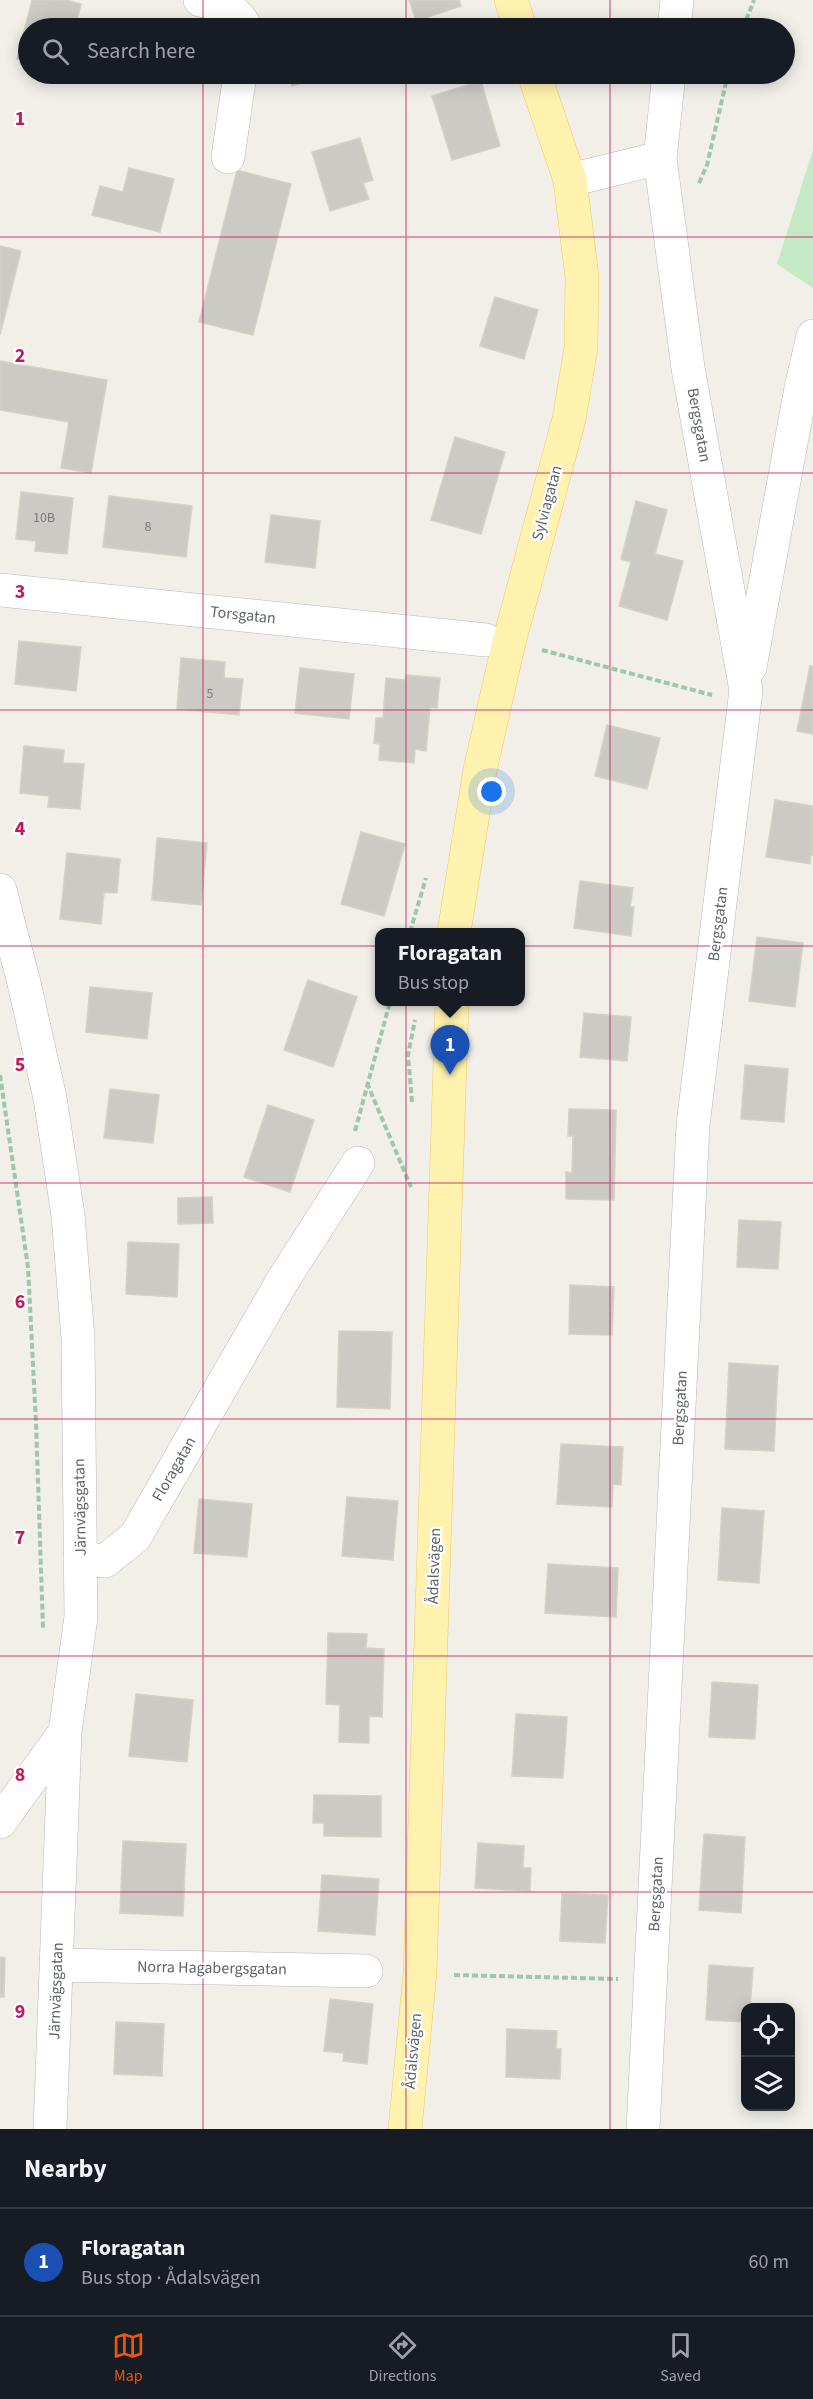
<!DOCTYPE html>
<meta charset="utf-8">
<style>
body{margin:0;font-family:"Source Sans 3",sans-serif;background:#20242c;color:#f1f3f6}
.controls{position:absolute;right:18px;bottom:18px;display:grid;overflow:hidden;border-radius:12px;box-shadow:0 3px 15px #0003}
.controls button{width:54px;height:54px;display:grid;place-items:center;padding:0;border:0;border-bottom:2px solid #363941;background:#171b24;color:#f1f3f6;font:30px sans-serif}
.you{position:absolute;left:492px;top:792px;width:21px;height:21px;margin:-15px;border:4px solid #fff;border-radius:50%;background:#1a73e8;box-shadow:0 0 0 9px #1a73e833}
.badge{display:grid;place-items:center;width:39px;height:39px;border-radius:50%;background:#ea580c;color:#fff;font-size:20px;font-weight:700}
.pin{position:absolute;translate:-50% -50px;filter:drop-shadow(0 2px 3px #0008)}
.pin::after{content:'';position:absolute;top:32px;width:21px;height:18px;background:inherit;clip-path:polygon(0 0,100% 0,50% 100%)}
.popup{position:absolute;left:375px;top:928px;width:150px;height:78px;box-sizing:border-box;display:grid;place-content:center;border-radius:12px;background:#171b24;filter:drop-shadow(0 2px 4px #0005);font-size:20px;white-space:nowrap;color:#9ea1a6}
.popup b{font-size:22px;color:#f1f3f6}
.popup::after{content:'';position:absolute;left:50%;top:100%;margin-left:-12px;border:12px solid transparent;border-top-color:#171b24}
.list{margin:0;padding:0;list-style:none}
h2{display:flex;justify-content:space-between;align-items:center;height:78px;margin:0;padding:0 24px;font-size:26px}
h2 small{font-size:20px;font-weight:400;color:#9ea1a6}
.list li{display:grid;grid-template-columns:39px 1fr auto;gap:18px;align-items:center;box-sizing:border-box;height:108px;padding:0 24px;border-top:2px solid #363941}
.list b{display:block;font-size:22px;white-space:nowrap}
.list p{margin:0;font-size:20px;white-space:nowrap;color:#9ea1a6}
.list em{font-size:20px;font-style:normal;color:#9ea1a6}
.icon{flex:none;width:33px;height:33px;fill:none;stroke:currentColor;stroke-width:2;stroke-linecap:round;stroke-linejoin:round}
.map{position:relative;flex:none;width:813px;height:2129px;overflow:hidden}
.search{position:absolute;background:#171b24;box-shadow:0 3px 15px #0003;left:18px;right:18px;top:18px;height:66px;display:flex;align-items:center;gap:15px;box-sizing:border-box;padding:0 21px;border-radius:33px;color:#9ea1a6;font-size:22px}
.sheet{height:186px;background:#171b24}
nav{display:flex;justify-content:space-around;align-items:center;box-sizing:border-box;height:84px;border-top:2px solid #363941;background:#171b24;font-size:16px;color:#9ea1a6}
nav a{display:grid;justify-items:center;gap:3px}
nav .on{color:#ea580c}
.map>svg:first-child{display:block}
.green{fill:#c5e8c5}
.building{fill:#cccac5;stroke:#d6d1c6;stroke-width:1.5}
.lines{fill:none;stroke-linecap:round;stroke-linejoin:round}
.minor-casing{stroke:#b5b8bc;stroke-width:34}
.major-casing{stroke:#f2c960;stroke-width:34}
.path{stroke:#9cc7a9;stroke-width:4;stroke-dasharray:6 3;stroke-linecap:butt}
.minor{stroke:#fff;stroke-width:33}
.major{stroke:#fff2af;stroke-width:33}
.grid{fill:none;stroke:#c2185b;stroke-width:1.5;stroke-opacity:0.55}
.labels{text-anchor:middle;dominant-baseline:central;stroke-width:4.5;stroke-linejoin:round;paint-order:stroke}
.number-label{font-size:14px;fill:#7a7d7f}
.street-label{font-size:16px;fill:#5f6368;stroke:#fff}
.grid-label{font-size:20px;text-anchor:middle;font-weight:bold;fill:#c2185b;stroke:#fff;stroke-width:4.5;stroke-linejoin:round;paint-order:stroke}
</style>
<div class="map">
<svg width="813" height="2129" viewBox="0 0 813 2129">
<rect width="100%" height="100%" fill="#f1efe8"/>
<!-- green -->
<path class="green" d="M813,150v138l-36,-24z"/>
<!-- building -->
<path class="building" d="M32,0h34l15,4 -6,24h-47v33l-11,-2z
M409,0h50l2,6 -45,15z
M288,74h45l-41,12z
M481,81l19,65 -48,14 -20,-64z
M360,138l13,42 -10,3 6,16 -39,12 -18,-59z
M129,168l45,11 -14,53 -68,-17 8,-29 23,6z
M237,170l54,14 -38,151 -54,-13z
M0,246l21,5 -21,84z
M495,297l43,13 -14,49 -44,-13z
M0,361l107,19 -16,93 -30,-5 8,-46 -69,-12z
M455,437l50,15 -24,82 -50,-14z
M21,492l52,6 -6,56 -32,-3 1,-10 -20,-2z
M109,496l83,10 -6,51 -83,-10z
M636,501l31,9 -12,44 28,7 -16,59 -48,-14 12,-44 -10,-3z
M271,515l49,6 -5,47 -50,-6z
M19,641l62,6 -5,44 -61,-7z
M181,658l44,4 -1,16 19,1 -4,36 -62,-6z
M810,666h3v68l-16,-3z
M300,668l54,6 -5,45 -54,-6z
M406,675l34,3 -3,30 -7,-1 -4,44 -11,-2 -1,14 -35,-3 1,-16 -6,-1 2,-25h7l3,-40 19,2z
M607,725l53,13 -13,51 -52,-13z
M24,746l40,4 -1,13 21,1 -4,45 -32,-2 1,-11 -29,-3z
M775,800l38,6v49h-2l-1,9 -44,-7z
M361,832l44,12 -21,72 -43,-12z
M157,838l50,5 -6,62 -49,-5z
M67,853l53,6 -3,34 -13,-1 -3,32 -41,-5z
M580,881l53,7 -3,19h4l-3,29 -57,-8z
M757,937l46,6 -8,64 -46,-6z
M308,980l49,17 -24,70 -49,-17z
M90,987l62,6 -5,46 -61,-7z
M584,1013l47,4 -4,44 -47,-4z
M745,1065l43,4 -4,53 -43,-3z
M110,1089l49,6 -6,48 -49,-5z
M268,1105l46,15 -24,72 -46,-15z
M569,1109l47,1 -2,90 -48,-1v-27l6,1 1,-37h-5z
M212,1197l1,26 -35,1v-26z
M739,1220l42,2 -3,47 -41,-2z
M128,1242l51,2 -2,53 -51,-3z
M570,1285l44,2 -2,48 -43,-1z
M339,1331l53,1 -2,77 -53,-2z
M729,1363l49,3 -4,85 -49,-2z
M561,1444l62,3 -2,38 -8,-1 -1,23 -55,-3z
M347,1497l51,4 -5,59 -51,-4z
M199,1499l53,5 -5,53 -53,-4z
M722,1508l42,3 -5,72 -41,-3z
M548,1564l70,4 -2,49 -71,-4z
M328,1633l39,1 -1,14 18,1 -2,68 -13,-1v27l-30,-1 1,-37 -14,-1z
M712,1682l46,3 -3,54 -46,-2z
M136,1694l57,6 -6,62 -58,-6z
M516,1714l51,3 -4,61 -51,-2z
M314,1795l67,1v41l-57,-1v-13h-11z
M704,1834l41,3 -4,76 -42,-3z
M123,1841l63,3 -3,72 -63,-3z
M478,1843l46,3 -1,22h8l-1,23 -55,-3z
M322,1875l57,4 -4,56 -57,-4z
M562,1893l46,2 -3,48 -45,-2z
M0,1957l5,1 -1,39h-4z
M709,1965l44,3 -3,40h-4v14l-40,-2z
M330,1999l43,5 -6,60 -24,-3 1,-8 -20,-2z
M116,2022l48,2 -2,52 -48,-2z
M507,2029l50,2 -1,18h5l-1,30 -54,-2z"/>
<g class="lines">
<defs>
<path id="minor" d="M200,0c24,6 34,6 46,28
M674,28l3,-28
M228,157l12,-83
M570,180l90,-22
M0,590l486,50
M750,667l51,-279 12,-52
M0,890l24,93 26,115 18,117 10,124 3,278 -16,115 -15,397
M80,1559l25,2 30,-24 148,-257 75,-117
M0,1822l65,-90
M57,1965l309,6
M643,2129l50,-1004 53,-435 -58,-322 -28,-210 9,-84"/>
<path id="major" d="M511,0l9,28
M454,932l26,-162 29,-128 60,-223 12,-71 1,-71 -12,-97 -36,-106
M405,2129l15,-156 32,-971"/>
</defs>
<!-- minor casing -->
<use href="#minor" class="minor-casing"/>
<!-- major casing -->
<use href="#major" class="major-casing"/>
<!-- path -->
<path class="path" d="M743,28l11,-28
M699,183l8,-18 21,-91
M542,650l170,45
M410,932l16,-54
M0,1075l28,192 8,156 7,205
M367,1083l44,104
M412,1102l-4,-47 7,-35
M355,1131l35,-129
M454,1975l164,4"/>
<!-- minor -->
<use href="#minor" class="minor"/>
<!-- major -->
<use href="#major" class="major"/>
</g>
<!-- grid -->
<path class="grid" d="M203,0v28M406,0v28M610,0v28M203,74v2055M406,74v2055M610,74v2055M0,237h813M0,473h813M0,710h813M0,946h813M0,1183h813M0,1419h813M0,1656h813M0,1892h813"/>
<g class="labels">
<!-- number labels -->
<g class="number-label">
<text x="44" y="518">10B</text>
<text x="148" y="527">8</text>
<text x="210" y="694">5</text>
</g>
<!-- street labels -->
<g class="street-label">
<text transform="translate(699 425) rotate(80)">Bergsgatan</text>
<text transform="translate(547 503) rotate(-75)">Sylviagatan</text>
<text transform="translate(243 615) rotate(6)">Torsgatan</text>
<text transform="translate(718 924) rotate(-83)">Bergsgatan</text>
<text transform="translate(680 1408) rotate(-87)">Bergsgatan</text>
<text transform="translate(174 1469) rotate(-60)">Floragatan</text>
<text transform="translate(80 1507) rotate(-91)">Järnvägsgatan</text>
<text transform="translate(434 1566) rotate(-88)">Ådalsvägen</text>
<text transform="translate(656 1894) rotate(-87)">Bergsgatan</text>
<text transform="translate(212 1968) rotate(1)">Norra Hagabergsgatan</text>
<text transform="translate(56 1991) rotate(-88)">Järnvägsgatan</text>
<text transform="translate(413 2051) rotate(-85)">Ådalsvägen</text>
</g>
</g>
<g class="grid-label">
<text x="20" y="125">1</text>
<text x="20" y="362">2</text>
<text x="20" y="598">3</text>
<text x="20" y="835">4</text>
<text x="20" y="1071">5</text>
<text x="20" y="1308">6</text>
<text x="20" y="1544">7</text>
<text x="20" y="1781">8</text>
<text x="20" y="2018">9</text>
</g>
</svg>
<div class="controls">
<button><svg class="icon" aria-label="locate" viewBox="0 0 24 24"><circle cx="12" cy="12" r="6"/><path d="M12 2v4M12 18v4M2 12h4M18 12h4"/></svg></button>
<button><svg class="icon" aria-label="layers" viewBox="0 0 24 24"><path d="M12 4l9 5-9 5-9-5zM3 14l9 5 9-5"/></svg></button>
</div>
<div class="you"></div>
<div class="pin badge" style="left:450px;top:1075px;background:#1a4fb4">1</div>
<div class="popup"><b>Floragatan</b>Bus stop</div>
<div class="search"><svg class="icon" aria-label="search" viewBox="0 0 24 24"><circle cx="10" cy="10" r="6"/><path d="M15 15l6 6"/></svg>Search here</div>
</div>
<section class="sheet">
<h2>Nearby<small></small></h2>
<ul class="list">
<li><span class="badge" style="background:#1a4fb4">1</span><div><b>Floragatan</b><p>Bus stop · Ådalsvägen</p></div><em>60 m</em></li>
</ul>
</section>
<nav>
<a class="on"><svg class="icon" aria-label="map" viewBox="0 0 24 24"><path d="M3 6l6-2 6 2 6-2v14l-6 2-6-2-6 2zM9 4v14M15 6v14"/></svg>Map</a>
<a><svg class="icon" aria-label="directions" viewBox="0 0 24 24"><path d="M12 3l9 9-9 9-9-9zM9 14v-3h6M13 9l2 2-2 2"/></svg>Directions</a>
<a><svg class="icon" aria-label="saved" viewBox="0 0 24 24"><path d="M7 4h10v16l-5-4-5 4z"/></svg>Saved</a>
</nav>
